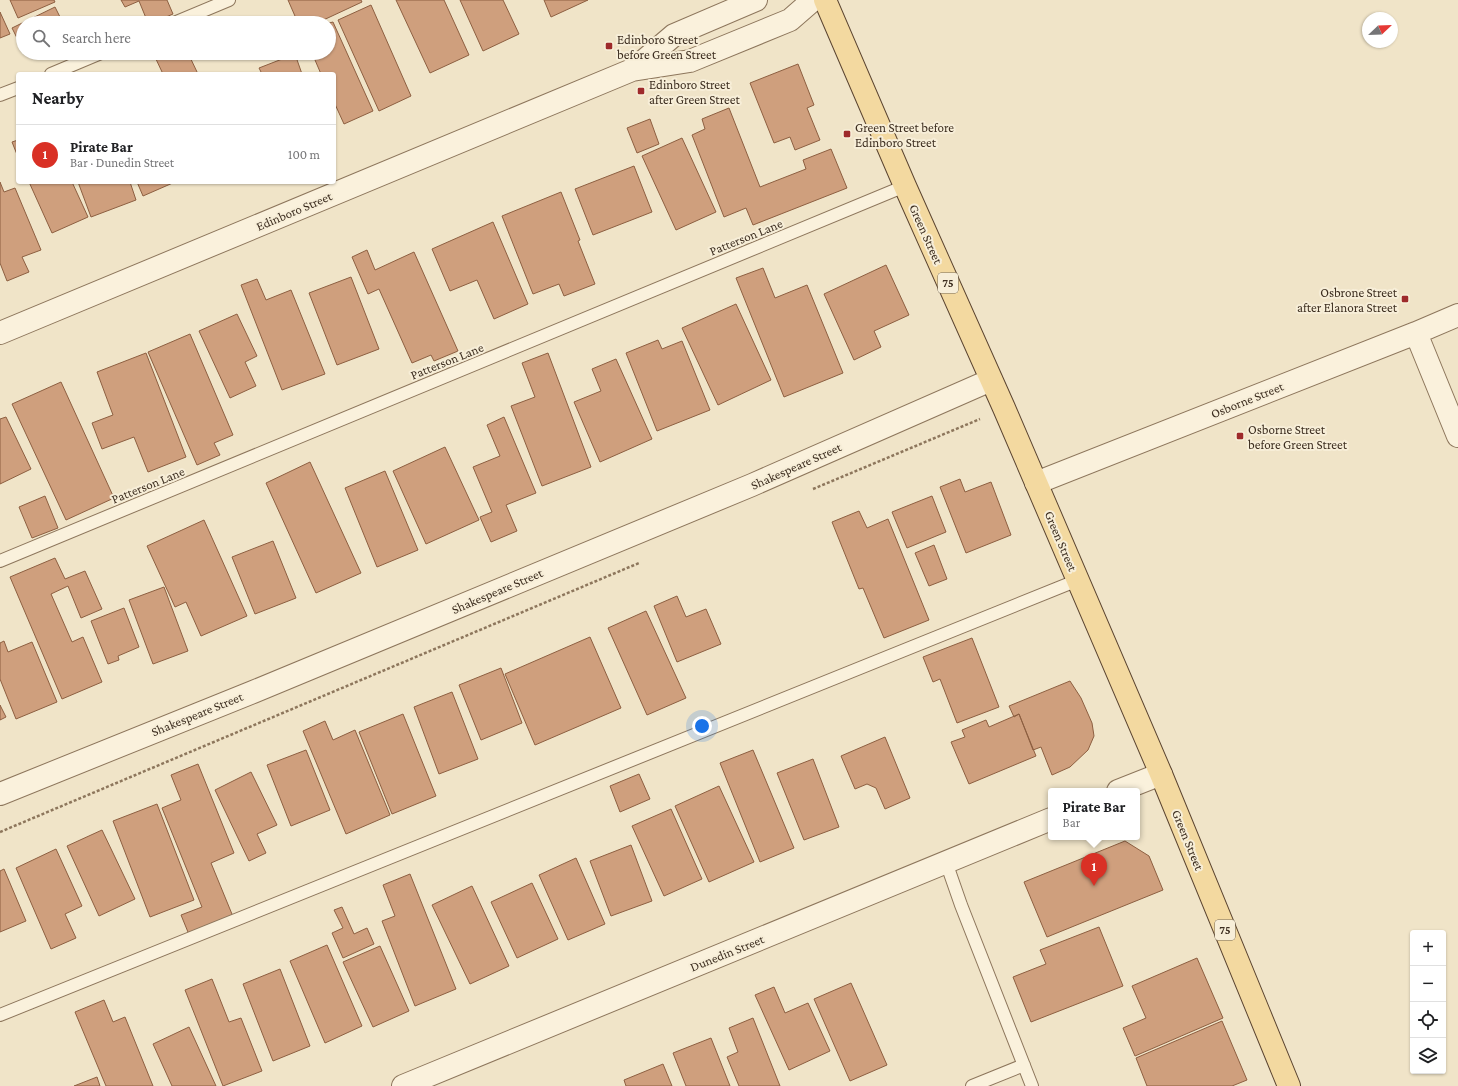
<!DOCTYPE html>
<meta charset="utf-8">
<style>
body{margin:0;font-family:"Crimson Pro",serif;background:#f6f6f6;color:#202124}
.controls{position:absolute;right:12px;bottom:12px;display:grid;overflow:hidden;border-radius:4px;box-shadow:0 1px 3px #0004}
.controls button{width:36px;height:36px;display:grid;place-items:center;padding:0;border:0;border-bottom:1px solid #e0e0e0;background:#fff;color:#202124;font:20px sans-serif}
.compass{position:absolute;left:1362px;top:12px;width:36px;height:36px;border-radius:50%;background:#fff;box-shadow:0 1px 3px #0004;rotate:67deg}
.you{position:absolute;left:702px;top:726px;width:14px;height:14px;margin:-10px;border:3px solid #fff;border-radius:50%;background:#1a73e8;box-shadow:0 0 0 6px #1a73e833}
.badge{display:grid;place-items:center;width:26px;height:26px;border-radius:50%;background:#d93025;color:#fff;font-size:13px;font-weight:700}
.pin{position:absolute;translate:-50% -33px;filter:drop-shadow(0 1px 2px #0008)}
.pin::after{content:'';position:absolute;top:21px;width:14px;height:12px;background:inherit;clip-path:polygon(0 0,100% 0,50% 100%)}
.popup{position:absolute;left:1048px;top:788px;width:92px;height:52px;box-sizing:border-box;display:grid;place-content:center;border-radius:4px;background:#fff;filter:drop-shadow(0 1px 3px #0005);font-size:13px;white-space:nowrap;color:#757577}
.popup b{font-size:15px;color:#202124}
.popup::after{content:'';position:absolute;left:50%;top:100%;margin-left:-8px;border:8px solid transparent;border-top-color:#fff}
.list{margin:0;padding:0;list-style:none}
h2{display:flex;justify-content:space-between;align-items:center;height:52px;margin:0;padding:0 16px;font-size:17px}
h2 small{font-size:13px;font-weight:400;color:#757577}
.list li{display:grid;grid-template-columns:26px 1fr auto;gap:12px;align-items:center;box-sizing:border-box;height:60px;padding:0 16px;border-top:1px solid #e0e0e0}
.list b{display:block;font-size:15px;white-space:nowrap}
.list p{margin:0;font-size:13px;white-space:nowrap;color:#757577}
.list em{font-size:13px;font-style:normal;color:#757577}
.icon{flex:none;width:22px;height:22px;fill:none;stroke:currentColor;stroke-width:2;stroke-linecap:round;stroke-linejoin:round}
.map{position:relative;flex:none;width:1458px;height:1086px;overflow:hidden}
.search{position:absolute;background:#fff;box-shadow:0 1px 3px #0004;left:16px;top:16px;width:320px;height:44px;display:flex;align-items:center;gap:10px;box-sizing:border-box;padding:0 14px;border-radius:22px;color:#757577;font-size:15px}
.panel{position:absolute;background:#fff;box-shadow:0 1px 3px #0004;left:16px;top:72px;width:320px;height:112px;border-radius:4px}
.map>svg:first-child{display:block}
.building{fill:#cf9f7d;stroke:#8d5f41}
.lines{fill:none;stroke-linecap:round;stroke-linejoin:round}
.service-casing{stroke:#8d765c;stroke-width:14}
.minor-casing{stroke:#8d765c;stroke-width:24}
.primary-casing{stroke:#5b4430;stroke-width:24}
.path{stroke:#8d765c;stroke-width:2.5;stroke-dasharray:3 2;stroke-linecap:butt}
.service{stroke:#faf1dc;stroke-width:12}
.minor{stroke:#faf1dc;stroke-width:22}
.primary{stroke:#f3d9a0;stroke-width:22}
.poi-dot{fill:#9e2a2b;stroke:#f7eed8;stroke-width:1.5}
.labels{text-anchor:middle;dominant-baseline:central;stroke-width:4;stroke-linejoin:round;paint-order:stroke}
.shield{fill:#f7eed8;stroke:#756857;stroke-width:1}
.shield-label{font-size:12px;font-weight:bold;fill:#3d2e20}
.poi-label{font-size:13px;fill:#3d2e20;stroke:#f7eed8;text-anchor:start}
.street-label{font-size:13px;fill:#3d2e20;stroke:#f7eed8}
</style>
<div class="map">
<svg width="1458" height="1086" viewBox="0 0 1458 1086">
<rect width="100%" height="100%" fill="#f0e4c8"/>
<!-- building -->
<path class="building" d="M10,0h44l1,2 -37,16z
M121,0h46l6,14 -21,9h-4l-9,-22 -14,6z
M288,0h73l1,2 -45,21h-19z
M396,0h48l25,55 -39,18z
M460,0h43l16,34 -36,17z
M544,0h44l-37,17z
M371,5l40,91 -32,15 -41,-91z
M55,7l8,16h-40v27l-11,-22z
M0,12l10,22 -10,4z
M333,22l40,89 -29,13 -10,-22v-28h-13l-9,-21h17v-30z
M163,53h25l10,21h-35l-8,-17z
M295,54l7,20h-40l-3,-6z
M798,64l16,41 -7,3 13,32 -25,10 -5,-13 -16,6 -24,-60z
M729,108l31,79 46,-18 -3,-9 28,-11 16,39 -94,37 -7,-17 -22,9 -32,-82 13,-6 -3,-10z
M650,119l9,25 -22,9 -10,-25z
M682,138l34,74 -40,18 -34,-74z
M18,140v17l-6,-15z
M634,166l18,46 -59,23 -18,-46z
M0,182l4,10 11,-4 26,62 -19,7 7,15 -22,9 -7,-18z
M29,182h43l16,35 -36,16z
M78,182h52l6,18 -45,17z
M137,182h38l-32,14z
M561,192l19,48 -2,1 17,43 -31,12 -5,-12 -26,10 -31,-78z
M493,222l35,82 -34,15 -17,-39 -27,11 -18,-42z
M367,250l8,20 39,-18 44,99 -24,10 -3,-6 -19,8 -33,-74 -11,5 -16,-37z
M886,265l23,50 -35,16 7,16 -27,13 -30,-66z
M763,268l12,30 32,-13 36,88 -59,24 -48,-119z
M351,277l28,72 -42,16 -28,-72z
M257,279l9,21 25,-10 34,84 -43,16 -41,-105z
M736,304l35,76 -53,25 -36,-77z
M237,314l20,42 -12,6 11,24 -26,12 -31,-67z
M190,334l43,101 -19,8 6,12 -23,10 -49,-113z
M658,340l4,9 20,-8 28,69 -53,21 -31,-78z
M146,353l40,104 -38,15 -14,-35 -32,12 -10,-26 21,-8 -16,-43z
M548,353l43,114 -49,19 -31,-80 24,-9 -13,-34z
M616,359l36,80 -52,23 -26,-60 27,-11 -9,-22z
M61,382l53,116 -48,22 -54,-116z
M6,417l25,52 -31,15v-65z
M504,417l32,76 -30,12 11,26 -26,11 -11,-25 12,-5 -19,-45 27,-11 -13,-31z
M445,447l34,73 -53,24 -33,-73z
M310,462l51,111 -45,20 -50,-110z
M385,471l33,79 -41,17 -32,-79z
M960,479l5,13 26,-10 20,53 -45,18 -26,-66z
M45,496l13,32 -26,10 -13,-31z
M932,496l14,36 -39,16 -15,-36z
M859,511l8,17 21,-9 41,101 -45,18 -21,-50 -4,1 -27,-67z
M204,520l43,96 -46,20 -15,-34 -11,5 -28,-61z
M273,541l23,57 -41,16 -23,-57z
M934,545l13,34 -18,7 -14,-33z
M55,558l10,21 20,-8 17,38 -21,9 -13,-32 -17,8 21,48 11,-5 19,45 -40,17 -52,-122z
M164,587l24,64 -35,13 -24,-64z
M677,596l9,21 20,-8 15,35 -44,18 -23,-56z
M124,608l15,39 -21,9 1,4 -11,4 -17,-43z
M646,611l40,87 -39,17 -39,-87z
M590,637l31,71 -86,37 -30,-71z
M972,638l27,69 -42,16 -17,-44 -7,3 -10,-25z
M4,641l4,11 24,-10 25,60 -41,17 -16,-40v-36z
M501,668l21,55 -41,17 -22,-55z
M1070,681l11,17 11,25 2,13 -6,14 -18,17 -18,8 -11,-28 -8,3 -14,-36 -5,3 -5,-11z
M452,692l26,67 -39,15 -25,-67z
M0,705l6,12 -6,3z
M403,714l33,82 -44,18 -33,-82z
M1019,714l17,42 -67,28 -18,-42 14,-5 -3,-7 24,-10 3,7z
M325,721l8,19 22,-10 35,85 -44,19 -43,-103z
M885,737l25,61 -25,11 -9,-21 -9,-4 -12,5 -14,-33z
M306,750l24,60 -39,16 -24,-61z
M753,750l41,98 -34,14 -40,-99z
M813,759l26,68 -35,13 -27,-67z
M198,764l36,89 -23,10 23,56 -44,18 -9,-22 21,-8 -40,-99 19,-8 -10,-25z
M251,772l26,53 -20,9 9,19 -17,8 -34,-71z
M639,774l11,25 -30,13 -10,-26z
M719,786l35,76 -45,20 -34,-76z
M157,804l37,96 -44,17 -37,-96z
M671,809l31,70 -38,17 -32,-70z
M102,830l33,69 -36,17 -32,-70z
M1125,841l24,15 14,34 -116,47 -23,-55z
M631,845l21,56 -41,15 -21,-55z
M56,849l26,57 -17,8 11,24 -25,11 -35,-81z
M576,858l29,66 -37,16 -29,-65z
M4,869l22,52 -26,11v-61z
M410,874l46,115 -41,17 -33,-85 13,-5 -12,-31z
M532,883l26,56 -41,19 -26,-56z
M472,886l37,80 -39,18 -38,-79z
M342,907l12,27 13,-6 7,16 -31,14 -11,-25 11,-5 -9,-18z
M1099,927l24,59 -92,36 -18,-45 33,-13 -6,-14z
M327,945l35,81 -37,17 -35,-82z
M380,946l29,65 -36,16 -30,-65z
M1197,958l26,60 -88,38 -12,-28 23,-10 -14,-32z
M280,969l30,77 -37,15 -30,-77z
M212,979l17,43 12,-4 21,53 -39,15 -38,-96z
M851,983l36,82 -37,16 -36,-82z
M774,987l11,26 23,-10 22,48 -41,19 -34,-75z
M104,1000l9,22 12,-5 28,69h-47l-31,-74z
M753,1018l27,68h-41l-12,-29 11,-5 -9,-24z
M1222,1021l25,59 -15,6h-85l-11,-28z
M189,1027l27,59h-44l-19,-42z
M711,1038l19,48h-44l-13,-33z
M663,1064l9,22h-46l-2,-6z
M97,1077l3,9h-26z"/>
<g class="lines">
<defs>
<path id="service" d="M174,23l55,-23
M51,74l50,-21
M0,95l18,-7
M0,561l905,-375
M946,862l15,43 71,181
M0,1015l1078,-435
M972,1086l52,-21"/>
<path id="minor" d="M633,70l41,-35 82,-35
M0,333l632,-263 58,-9 100,-41 23,-20
M1416,333l42,103
M1036,483l380,-150 42,-18
M1118,791l43,-17
M0,794l253,-102 499,-207 239,-105
M403,1086l648,-267"/>
<path id="primary" d="M825,0l80,186 99,222 157,366 128,312"/>
</defs>
<!-- service casing -->
<use href="#service" class="service-casing"/>
<!-- minor casing -->
<use href="#minor" class="minor-casing"/>
<!-- primary casing -->
<use href="#primary" class="primary-casing"/>
<!-- path -->
<path class="path" d="M813,489l167,-70
M0,832l639,-269"/>
<!-- service -->
<use href="#service" class="service"/>
<!-- minor -->
<use href="#minor" class="minor"/>
<!-- primary -->
<use href="#primary" class="primary"/>
</g>
<!-- markers -->
<g class="poi-dot">
<rect x="605" y="42" width="8" height="8" rx="2"/>
<rect x="637" y="87" width="8" height="8" rx="2"/>
<rect x="843" y="130" width="8" height="8" rx="2"/>
<rect x="1401" y="295" width="8" height="8" rx="2"/>
<rect x="1236" y="432" width="8" height="8" rx="2"/>
</g>
<g class="labels">
<!-- shield labels -->
<g class="shield">
<rect x="938" y="273" width="20" height="20" rx="3"/>
<rect x="1215" y="920" width="20" height="20" rx="3"/>
</g>
<g class="shield-label">
<text x="948" y="283">75</text>
<text x="1225" y="930">75</text>
</g>
<!-- poi labels -->
<g class="poi-label">
<text x="617" y="39">Edinboro Street<tspan x="617" dy="15">before Green Street</tspan></text>
<text x="649" y="84">Edinboro Street<tspan x="649" dy="15">after Green Street</tspan></text>
<text x="855" y="127">Green Street before<tspan x="855" dy="15">Edinboro Street</tspan></text>
<text x="1397" y="292" text-anchor="end">Osbrone Street<tspan x="1397" dy="15">after Elanora Street</tspan></text>
<text x="1248" y="429">Osborne Street<tspan x="1248" dy="15">before Green Street</tspan></text>
</g>
<!-- street labels -->
<g class="street-label">
<text transform="translate(294 211) rotate(-23)">Edinboro Street</text>
<text transform="translate(926 234) rotate(66)">Green Street</text>
<text transform="translate(746 237) rotate(-22)">Patterson Lane</text>
<text transform="translate(447 361) rotate(-22)">Patterson Lane</text>
<text transform="translate(1247 400) rotate(-22)">Osborne Street</text>
<text transform="translate(796 466) rotate(-24)">Shakespeare Street</text>
<text transform="translate(148 485) rotate(-22)">Patterson Lane</text>
<text transform="translate(1061 541) rotate(67)">Green Street</text>
<text transform="translate(497 591) rotate(-23)">Shakespeare Street</text>
<text transform="translate(197 714) rotate(-22)">Shakespeare Street</text>
<text transform="translate(1188 840) rotate(68)">Green Street</text>
<text transform="translate(727 953) rotate(-22)">Dunedin Street</text>
</g>
</g>
</svg>
<div class="controls">
<button>+</button>
<button>−</button>
<button><svg class="icon" aria-label="locate" viewBox="0 0 24 24"><circle cx="12" cy="12" r="6"/><path d="M12 2v4M12 18v4M2 12h4M18 12h4"/></svg></button>
<button><svg class="icon" aria-label="layers" viewBox="0 0 24 24"><path d="M12 4l9 5-9 5-9-5zM3 14l9 5 9-5"/></svg></button>
</div>
<svg class="compass" viewBox="-18 -18 36 36"><path d="M0-13l5 13h-10z" fill="#e53935"/><path d="M0 13l5-13h-10z" fill="#757577"/></svg>
<div class="you"></div>
<div class="pin badge" style="left:1094px;top:886px">1</div>
<div class="popup"><b>Pirate Bar</b>Bar</div>
<div class="search"><svg class="icon" aria-label="search" viewBox="0 0 24 24"><circle cx="10" cy="10" r="6"/><path d="M15 15l6 6"/></svg>Search here</div>
<section class="panel">
<h2>Nearby<small></small></h2>
<ul class="list">
<li><span class="badge">1</span><div><b>Pirate Bar</b><p>Bar · Dunedin Street</p></div><em>100 m</em></li>
</ul>
</section>
</div>
